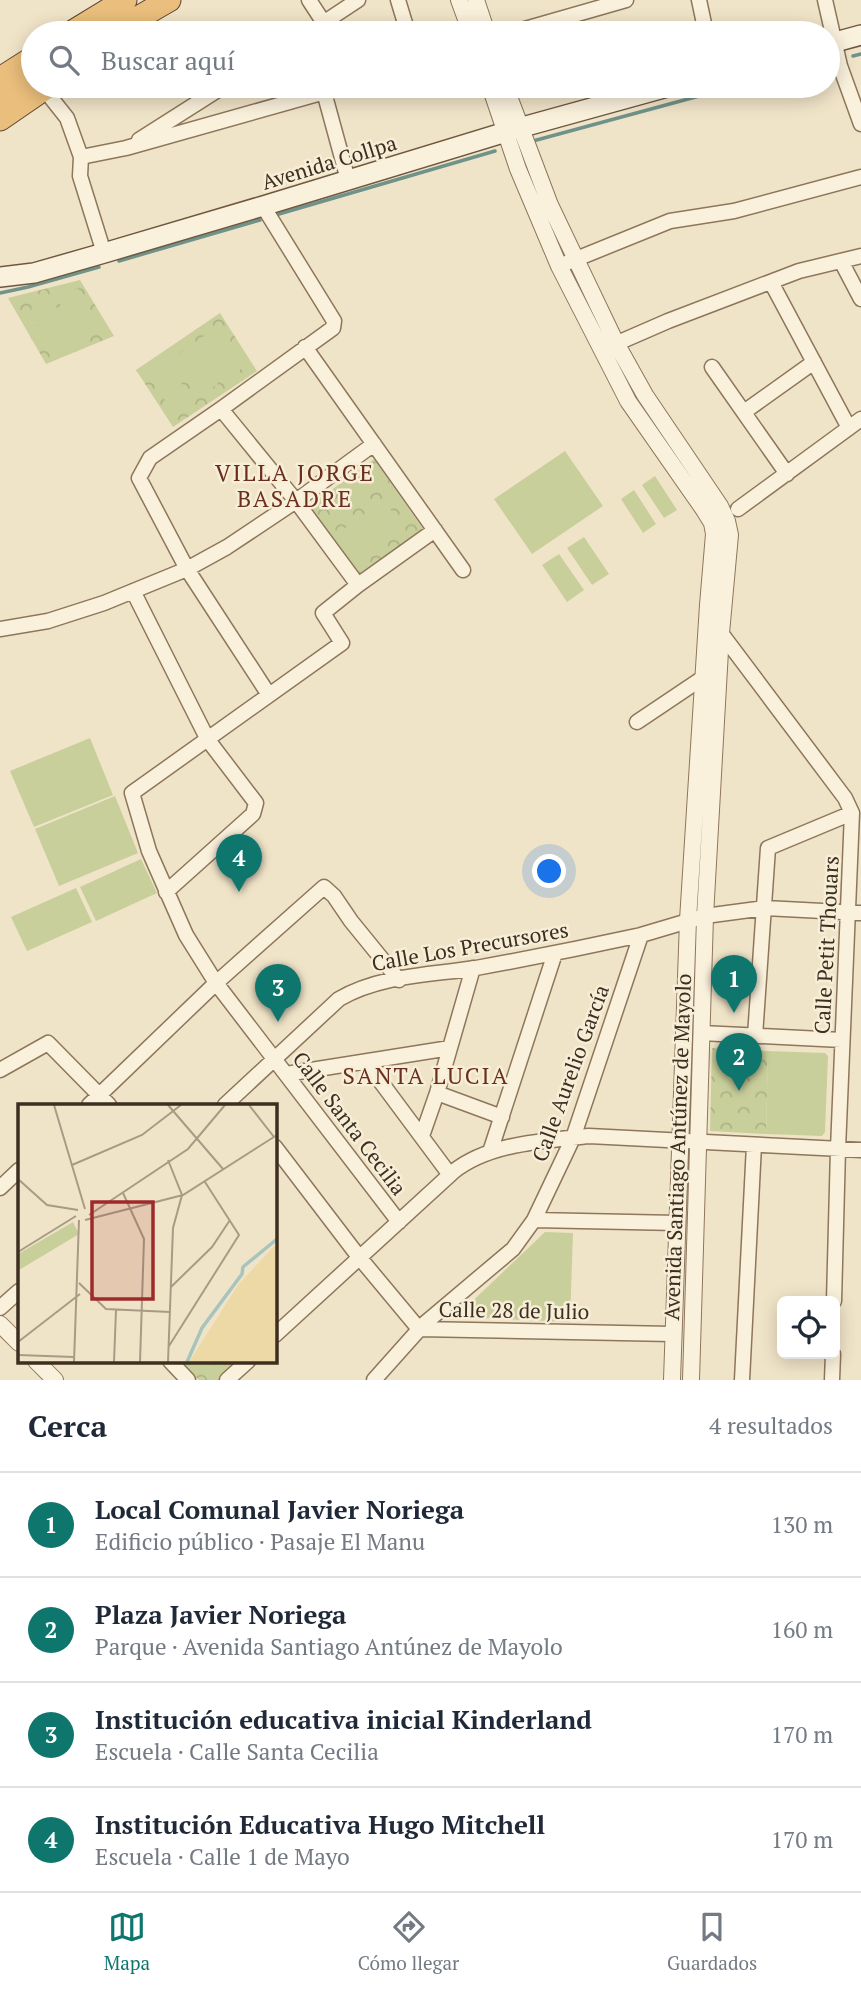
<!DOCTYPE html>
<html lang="es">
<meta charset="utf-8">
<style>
body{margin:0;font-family:"PT Serif",serif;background:#f2f2f3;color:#1f2937}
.controls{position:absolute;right:21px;bottom:21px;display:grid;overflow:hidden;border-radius:10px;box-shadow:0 4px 18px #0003}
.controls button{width:63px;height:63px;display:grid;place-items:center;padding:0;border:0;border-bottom:2px solid #e0e1e3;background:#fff;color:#1f2937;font:35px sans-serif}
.you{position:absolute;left:550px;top:872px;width:24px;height:24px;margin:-18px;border:5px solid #fff;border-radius:50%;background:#1a73e8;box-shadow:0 0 0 10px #1a73e833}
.badge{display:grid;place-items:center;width:46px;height:46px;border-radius:50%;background:#0f766e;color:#fff;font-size:23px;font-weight:700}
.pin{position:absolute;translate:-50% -58px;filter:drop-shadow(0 2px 4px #0008)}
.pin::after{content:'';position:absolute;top:37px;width:24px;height:21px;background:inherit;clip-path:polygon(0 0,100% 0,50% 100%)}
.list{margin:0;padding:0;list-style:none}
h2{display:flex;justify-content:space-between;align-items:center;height:91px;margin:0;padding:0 28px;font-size:30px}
h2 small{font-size:23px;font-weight:400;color:#747a83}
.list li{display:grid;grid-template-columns:46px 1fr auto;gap:21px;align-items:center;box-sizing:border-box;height:105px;padding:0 28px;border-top:2px solid #e0e1e3}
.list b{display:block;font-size:26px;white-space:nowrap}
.list p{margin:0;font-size:23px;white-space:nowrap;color:#747a83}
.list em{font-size:23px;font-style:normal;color:#747a83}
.icon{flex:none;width:38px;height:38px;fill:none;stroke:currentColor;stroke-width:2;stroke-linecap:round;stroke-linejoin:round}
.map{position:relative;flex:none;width:861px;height:1380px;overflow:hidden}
.search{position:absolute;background:#fff;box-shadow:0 4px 18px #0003;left:21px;right:21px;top:21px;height:77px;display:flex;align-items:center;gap:18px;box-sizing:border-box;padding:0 24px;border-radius:38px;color:#747a83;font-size:26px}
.sheet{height:511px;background:#fff}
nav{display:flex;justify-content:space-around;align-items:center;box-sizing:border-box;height:98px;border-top:2px solid #e0e1e3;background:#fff;font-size:19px;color:#747a83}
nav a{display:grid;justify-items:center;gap:4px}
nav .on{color:#0f766e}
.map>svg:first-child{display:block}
.forest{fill:url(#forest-crowns)}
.pitch{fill:#c9cf9b}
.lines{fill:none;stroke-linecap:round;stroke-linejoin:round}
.stream{stroke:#6f938a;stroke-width:3.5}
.minor-casing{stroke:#8d765c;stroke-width:17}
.tertiary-casing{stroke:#8d765c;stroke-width:18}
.secondary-casing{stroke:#6f573f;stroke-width:22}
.trunk-casing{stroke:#5b4430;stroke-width:25}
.minor{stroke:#faf1dc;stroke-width:14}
.tertiary{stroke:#faf1dc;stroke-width:16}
.secondary{stroke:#faf1dc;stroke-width:19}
.trunk{stroke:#eabe7c;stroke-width:23}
.labels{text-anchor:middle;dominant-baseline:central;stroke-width:5;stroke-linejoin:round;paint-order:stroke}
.street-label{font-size:21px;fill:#3d2e20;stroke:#f7eed8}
.neighbourhood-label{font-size:23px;letter-spacing:2px;fill:#6b2e1e;stroke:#f7eed8}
.inset-river{fill:none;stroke:#a9c4bc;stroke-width:3.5}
.inset-road{fill:none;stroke:#a89b85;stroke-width:2}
.view{fill:#9e2a2b;fill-opacity:0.15;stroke:#9e2a2b;stroke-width:3.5}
.inset-edge{fill:none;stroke:#3d2e20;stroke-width:3.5}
</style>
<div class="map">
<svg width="861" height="1380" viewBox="0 0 861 1380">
<defs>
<pattern id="forest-crowns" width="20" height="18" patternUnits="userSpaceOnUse" patternTransform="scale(1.75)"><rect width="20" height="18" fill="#c9cf9b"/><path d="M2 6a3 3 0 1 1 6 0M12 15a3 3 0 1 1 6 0" fill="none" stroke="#aeb285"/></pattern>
</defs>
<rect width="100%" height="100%" fill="#f0e4c8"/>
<!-- forest -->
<path class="forest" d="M80,280l34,56 -68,28 -38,-66z
M220,313l37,58 -84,56 -37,-57z
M374,459l49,70 -66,46 -49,-68z
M712,1048l56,3 -2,83 -56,-3z
M179,1361h61l-20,19h-21z"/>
<!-- pitch -->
<path class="pitch" d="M78,288l19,43 -21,10 -19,-44z
M53,299l19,44 -22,9 -19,-44z
M219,327l25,40 -19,12 -26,-40z
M193,344l25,40 -19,13 -26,-40z
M167,361l26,40 -20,12 -25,-40z
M565,451l38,55 -71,48 -38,-55z
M655,476l22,34 -13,8 -22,-33z
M634,490l22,34 -13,9 -22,-34z
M384,500l20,28 -47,33 -20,-27z
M584,537l25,37 -17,11 -25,-37z
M559,554l25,36 -17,12 -25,-37z
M90,738l23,57 -79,32 -24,-56z
M115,796l23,57 -79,33 -24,-57z
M141,859l16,34 -61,28 -16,-34z
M76,888l16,34 -65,29 -16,-34z
M768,1051l57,2 3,3 -3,76 -3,4 -56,-2z
M545,1232l28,1 -3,89 -110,-5v-4z"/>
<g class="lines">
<!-- stream -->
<path class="stream" d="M853,56l8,-2
M533,141l203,-55
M279,214l216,-63
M119,261l141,-41
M0,293l28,-6 71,-20"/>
<defs>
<path id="minor" d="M309,0l15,23
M398,0l10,33
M699,0l7,33
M825,0l15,66 21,58
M308,33l50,-33
M511,33l115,-33
M44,89l23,29 14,39 -1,19 24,77
M324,92l24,88
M139,140l85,-54
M81,157l45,-9 220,-62
M263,206l71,115 -1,7 -112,81 -71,49 -11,20 48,91 82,126
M841,261l20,38
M559,266l111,-45 64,-10 127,-34
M771,282l78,146
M305,347l158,223
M606,348l62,-27 131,-50 62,-15
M712,367l75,107
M221,409l75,92 62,84 77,-55
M744,412l70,-50
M738,509l123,-90
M358,585l-35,28 19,30 -210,150 17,58 37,84 30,48 183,239
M133,591l75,149 48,63 -3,11 -87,78
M0,629l48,-8 56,-18 83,-34 40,-22 69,-46 78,-57
M721,633l124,165 7,15 -14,336 -4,152
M637,722l67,-45
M701,1033l141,7
M755,1036l13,-188 84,-35
M366,1062l84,113
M0,1070l48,-27 61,62
M286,1074l164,-26
M437,1093l65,24
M89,1105l127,-122 108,-96 10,9 17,25 48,59
M225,1105l114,-106c41,-24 92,-24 137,-31 55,-10 110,-21 165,-33
M422,1136l15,-43 36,-125
M275,1147l84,110 60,72 253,5
M490,1152l65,-199
M0,1188l19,-18
M534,1220l143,3
M0,1308l19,-17
M275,1335l178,-163c36,-29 91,-31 136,-36l272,14
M170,1361l18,19
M227,1380l21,-19
M374,1380l50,-56 89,-75 21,-29 39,-82 68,-203 64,-19 60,-8 96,5
M742,1380l12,-235
M832,1380l1,-26"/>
<path id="tertiary" d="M459,0l12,33
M476,0l11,33
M490,86l28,83 41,97 69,135 76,109 8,13 2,11 -6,71 -20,315 -16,460
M505,86l45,119 66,138 29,52 75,111 7,15 3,14 -9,98 -16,283 -14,464
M0,1324l19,19
M36,1361l19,19"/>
<path id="secondary" d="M828,44l33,-9
M0,277l34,-4 70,-20 159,-47 256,-78 152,-42"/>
<path id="trunk" d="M71,33l54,-33
M112,33l57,-33
M0,79l33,-21
M0,99l33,-20
M0,119l48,-33"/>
</defs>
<!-- minor casing -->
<use href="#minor" class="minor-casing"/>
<!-- tertiary casing -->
<use href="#tertiary" class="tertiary-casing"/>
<!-- secondary casing -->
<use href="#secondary" class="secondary-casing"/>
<!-- trunk casing -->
<use href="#trunk" class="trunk-casing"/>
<!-- minor -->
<use href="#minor" class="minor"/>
<!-- tertiary -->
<use href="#tertiary" class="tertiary"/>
<!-- secondary -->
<use href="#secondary" class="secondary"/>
<!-- trunk -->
<use href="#trunk" class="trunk"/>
</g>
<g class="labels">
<!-- street labels -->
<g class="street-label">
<text transform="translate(329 162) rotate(-17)">Avenida Collpa</text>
<text transform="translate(826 945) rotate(-87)">Calle Petit Thouars</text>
<text transform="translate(470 946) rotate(-10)">Calle Los Precursores</text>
<text transform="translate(570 1073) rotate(-70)">Calle Aurelio García</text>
<text transform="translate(350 1123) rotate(53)">Calle Santa Cecilia</text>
<text transform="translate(677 1147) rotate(-88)">Avenida Santiago Antúnez de Mayolo</text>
<text transform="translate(514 1310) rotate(1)">Calle 28 de Julio</text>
</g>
<!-- neighbourhood labels -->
<g class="neighbourhood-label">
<text x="295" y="472">VILLA JORGE<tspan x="295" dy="26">BASADRE</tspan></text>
<text x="426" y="1075">SANTA LUCIA</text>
</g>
</g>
<!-- overview -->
<g transform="translate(18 1104)">
<rect width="259" height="259" fill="#f0e4c8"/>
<path d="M55,118l6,12 -60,36 -1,-16z" fill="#c9cf9b"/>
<path d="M259,139v119h-88l49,-77z" fill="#ecd9a5"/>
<path class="inset-river" d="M169,258l15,-34 40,-54 1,-7 34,-28"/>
<path class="inset-road" d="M36,1l31,104M150,1l55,64M231,1l25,32M54,61l70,-30 39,-30M0,75l29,26 31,5M105,89l21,46 -4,123M71,111l99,-66 37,-44M67,116l98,-25 94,-60M0,148l58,-36M61,179l27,26 64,3M153,183l41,-40 18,-27M0,238l62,-48M151,242l70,-111 -34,-53M0,251l56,2M56,258l5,-142M96,258l2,-52M150,258l5,-134 9,-33 -14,-35"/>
<path class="view" d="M74,98h61v97h-61z"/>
<rect width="259" height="259" class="inset-edge"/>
</g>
</svg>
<div class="controls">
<button><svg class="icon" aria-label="locate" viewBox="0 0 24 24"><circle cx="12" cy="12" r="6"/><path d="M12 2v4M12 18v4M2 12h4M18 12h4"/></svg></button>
</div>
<div class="you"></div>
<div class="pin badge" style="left:734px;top:1013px">1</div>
<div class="pin badge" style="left:739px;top:1091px">2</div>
<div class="pin badge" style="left:278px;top:1022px">3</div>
<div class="pin badge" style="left:239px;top:892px">4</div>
<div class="search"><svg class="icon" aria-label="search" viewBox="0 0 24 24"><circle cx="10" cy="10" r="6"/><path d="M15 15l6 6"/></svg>Buscar aquí</div>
</div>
<section class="sheet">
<h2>Cerca<small>4 resultados</small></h2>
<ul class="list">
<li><span class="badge">1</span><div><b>Local Comunal Javier Noriega</b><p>Edificio público · Pasaje El Manu</p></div><em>130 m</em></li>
<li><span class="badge">2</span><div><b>Plaza Javier Noriega</b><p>Parque · Avenida Santiago Antúnez de Mayolo</p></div><em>160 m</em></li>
<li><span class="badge">3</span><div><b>Institución educativa inicial Kinderland</b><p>Escuela · Calle Santa Cecilia</p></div><em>170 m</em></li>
<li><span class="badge">4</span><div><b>Institución Educativa Hugo Mitchell</b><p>Escuela · Calle 1 de Mayo</p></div><em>170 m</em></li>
</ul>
</section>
<nav>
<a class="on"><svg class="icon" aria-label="map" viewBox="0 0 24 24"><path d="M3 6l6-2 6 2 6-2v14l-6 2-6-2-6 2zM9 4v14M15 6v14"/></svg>Mapa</a>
<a><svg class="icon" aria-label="directions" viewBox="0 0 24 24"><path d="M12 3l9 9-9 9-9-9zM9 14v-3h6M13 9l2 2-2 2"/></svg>Cómo llegar</a>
<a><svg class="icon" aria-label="saved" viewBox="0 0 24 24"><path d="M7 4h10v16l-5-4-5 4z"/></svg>Guardados</a>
</nav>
